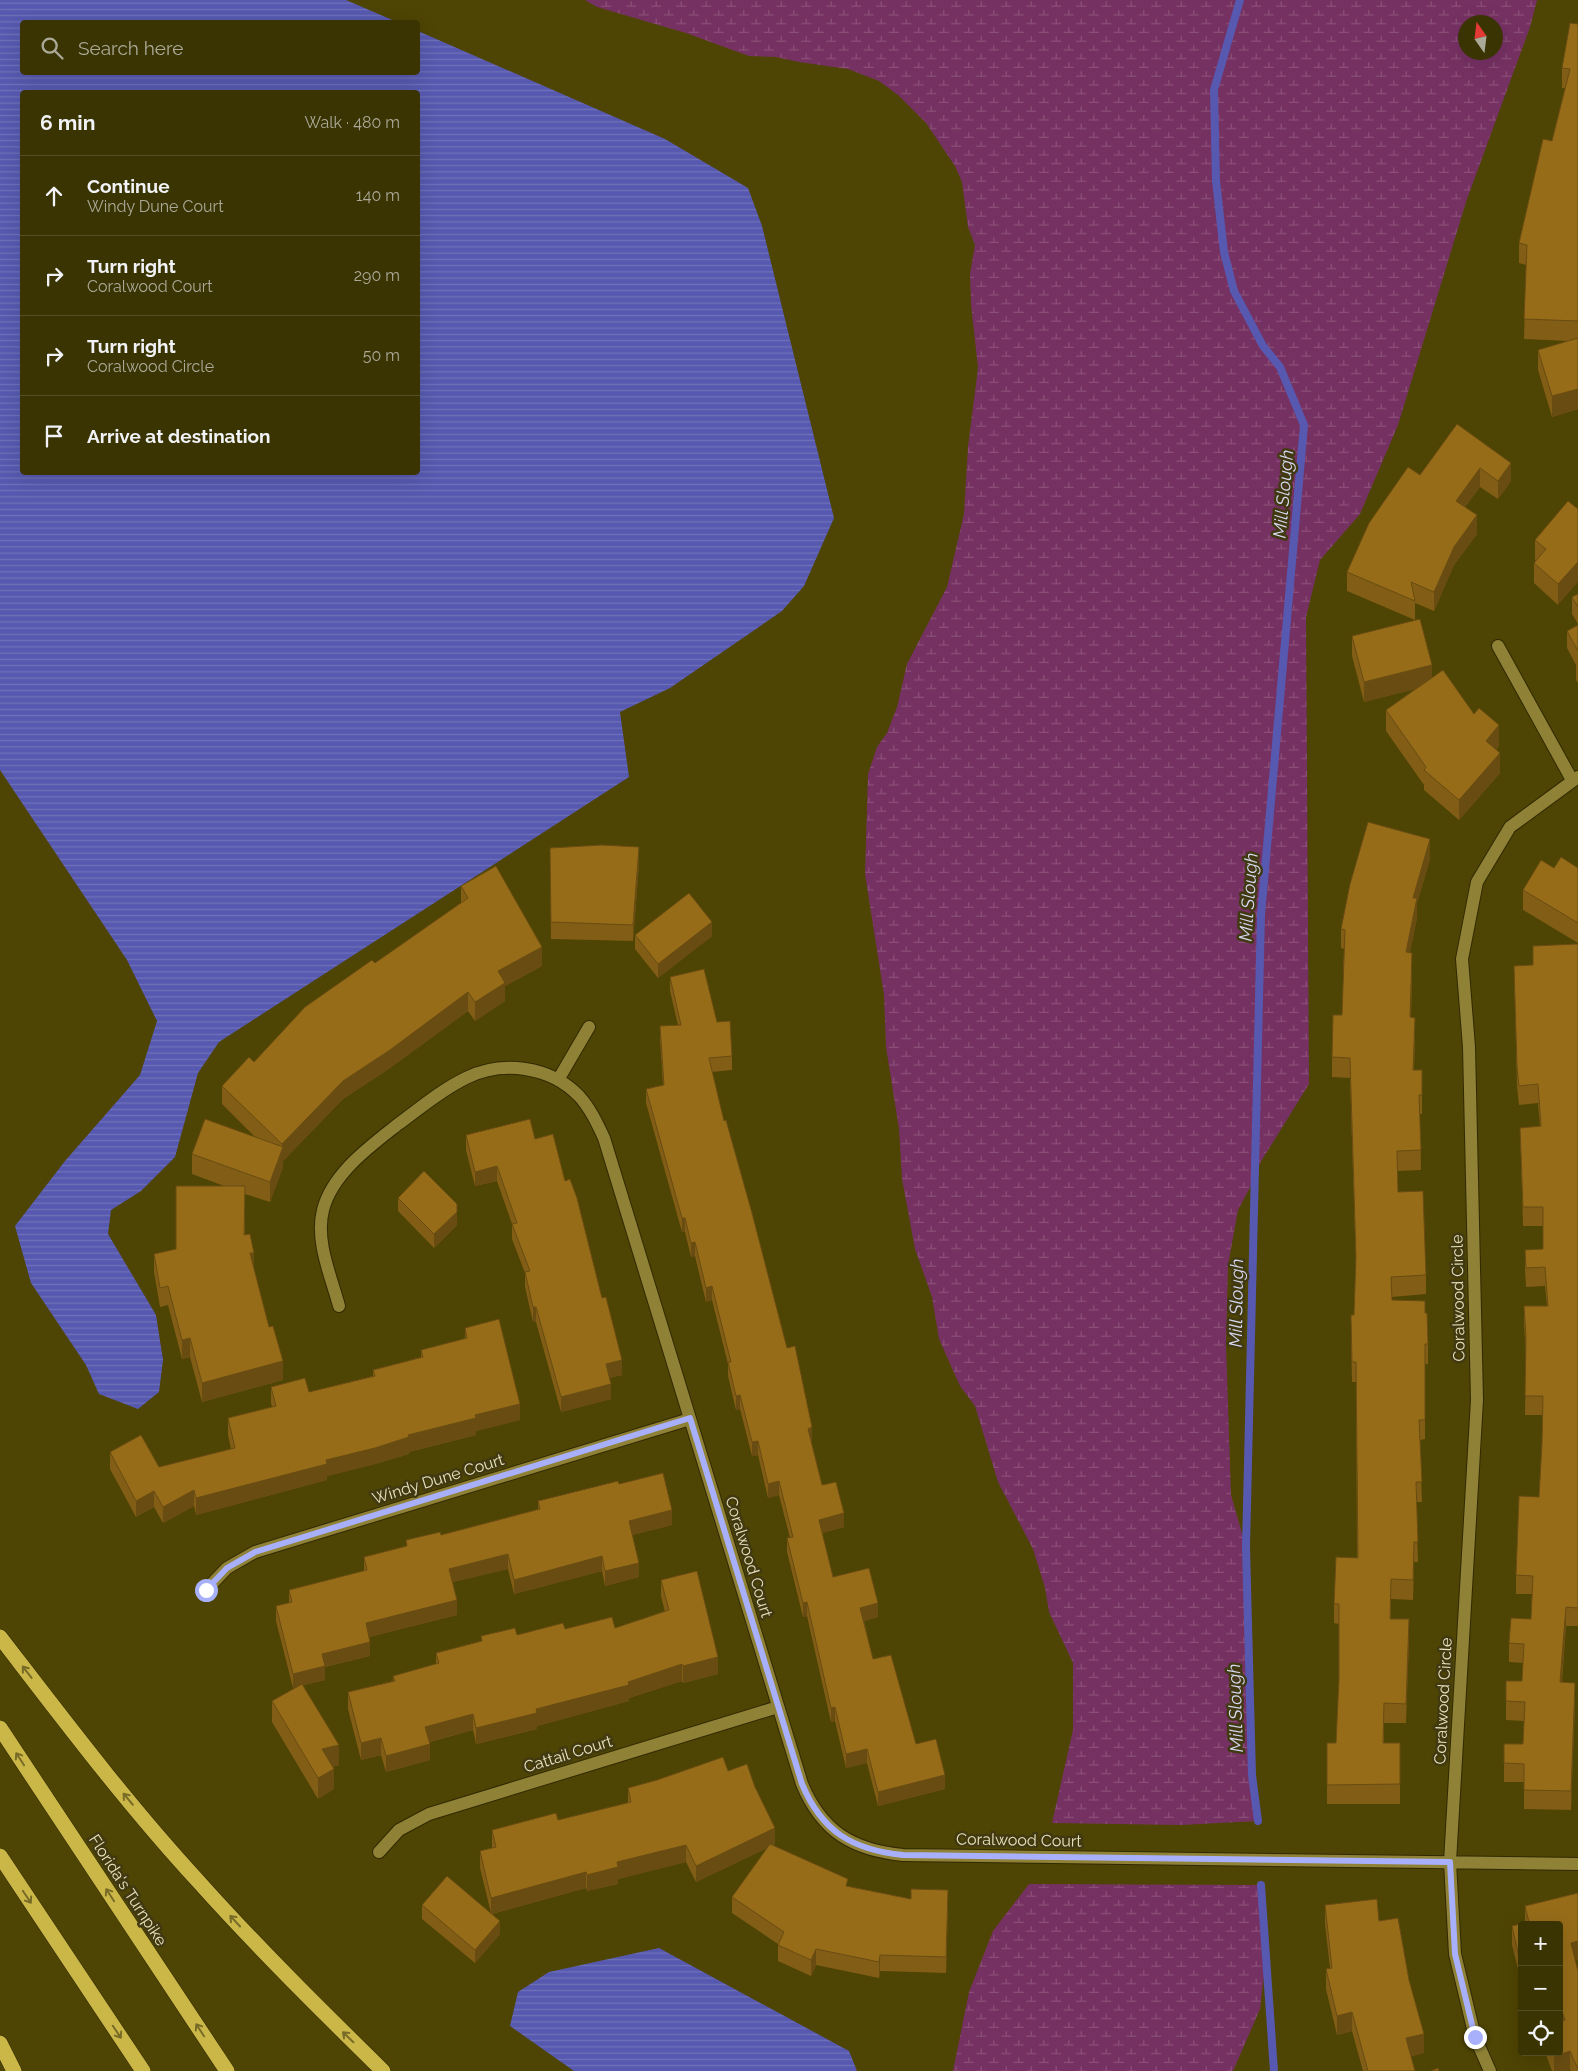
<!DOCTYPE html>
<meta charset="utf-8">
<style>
body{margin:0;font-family:Raleway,sans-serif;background:#453f11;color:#f1f3f6}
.controls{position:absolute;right:15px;bottom:15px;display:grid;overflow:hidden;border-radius:5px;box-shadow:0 5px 20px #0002}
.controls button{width:45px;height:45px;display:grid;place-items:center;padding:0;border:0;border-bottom:1px solid #544e24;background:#3a3302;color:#f1f3f6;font:25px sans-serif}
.compass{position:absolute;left:1458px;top:15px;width:45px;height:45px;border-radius:50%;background:#3a3302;box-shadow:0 5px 20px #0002;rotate:346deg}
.stop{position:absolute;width:15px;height:15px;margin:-11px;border:4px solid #a8b0fc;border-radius:50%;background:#fff}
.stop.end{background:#a8b0fc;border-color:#fff;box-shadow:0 1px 5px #0008}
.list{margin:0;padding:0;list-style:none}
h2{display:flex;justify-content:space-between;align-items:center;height:65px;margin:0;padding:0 20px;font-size:21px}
h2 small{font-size:16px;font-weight:400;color:#abaa99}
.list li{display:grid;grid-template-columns:32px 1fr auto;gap:15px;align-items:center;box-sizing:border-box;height:80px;padding:0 20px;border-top:1px solid #544e24}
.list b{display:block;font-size:19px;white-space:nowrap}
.list p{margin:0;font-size:16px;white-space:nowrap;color:#abaa99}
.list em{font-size:16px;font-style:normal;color:#abaa99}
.icon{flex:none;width:28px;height:28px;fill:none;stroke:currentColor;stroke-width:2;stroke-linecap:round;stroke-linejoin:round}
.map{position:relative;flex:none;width:1578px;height:2071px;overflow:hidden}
.search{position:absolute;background:#3a3302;box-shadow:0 5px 20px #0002;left:20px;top:20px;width:400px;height:55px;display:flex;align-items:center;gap:12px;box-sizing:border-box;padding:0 18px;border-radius:5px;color:#abaa99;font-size:19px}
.panel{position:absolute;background:#3a3302;box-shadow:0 5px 20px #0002;left:20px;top:90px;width:400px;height:385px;border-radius:5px}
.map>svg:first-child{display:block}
.wetland{fill:url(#wetland-marsh);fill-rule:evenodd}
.water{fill:url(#water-rules);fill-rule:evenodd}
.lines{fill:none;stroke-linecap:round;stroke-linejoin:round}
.stream{stroke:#5759b0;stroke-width:8}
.minor-casing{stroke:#312a01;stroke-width:14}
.highway-casing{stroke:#312a01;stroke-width:16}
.minor{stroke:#8f8136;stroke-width:12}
.highway{stroke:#cbb748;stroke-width:15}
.wall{fill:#815d16}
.shaded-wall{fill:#694c12}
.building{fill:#966c19;stroke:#694c12}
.oneway{stroke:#786b27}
.route{stroke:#a8b0fc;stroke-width:6}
.labels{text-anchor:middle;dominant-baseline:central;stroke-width:5;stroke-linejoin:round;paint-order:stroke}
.street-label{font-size:16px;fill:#e8e2bd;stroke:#413911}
.water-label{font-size:18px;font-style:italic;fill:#d6d9f1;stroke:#413911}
</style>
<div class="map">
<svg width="1578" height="2071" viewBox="0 0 1578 2071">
<defs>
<pattern id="wetland-marsh" width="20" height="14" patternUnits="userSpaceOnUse" patternTransform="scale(1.25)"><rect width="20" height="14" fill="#763163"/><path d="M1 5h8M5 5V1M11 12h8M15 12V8" fill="none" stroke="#8a4f77"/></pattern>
<pattern id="water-rules" width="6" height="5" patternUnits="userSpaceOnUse" patternTransform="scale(1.25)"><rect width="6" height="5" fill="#5759b0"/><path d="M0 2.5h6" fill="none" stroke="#6f71b9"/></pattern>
</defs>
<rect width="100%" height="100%" fill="#4e4403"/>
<!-- wetland -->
<path class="wetland" d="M585,0h952l-7,27 -64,175 -68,223 -38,89 -40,46 -14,57 3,467 -49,79 -5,15 -17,32 -10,55 -2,80 5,150 15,52 6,228 6,46 -77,4 -129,-2 21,-93v-67l-24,-51 -4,-24 -12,-39 -35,-67 -23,-76 -15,-20 -21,-47 -7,-42 -17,-48 -13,-70 -3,-50 -13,-82 -2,-52 -19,-121 3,-100 9,-27 10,-14 10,-26 10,-43 40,-77 17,-73 4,-67 10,-79 -7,-64 -1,-30 5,-29 -7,-18 -6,-45 -7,-16 -29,-43 -28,-28 -19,-14 -31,-12 -49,-7 -23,-5 -27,-1 -63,-23 -89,-26zM1466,22h30v30h-30z
M1029,1884l232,1 4,81 -5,43 -27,62h-280l16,-79 24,-61z"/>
<!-- water -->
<path class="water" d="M0,0h346l51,22h-375v50h396v-41l247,108 83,49 14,38 72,292 -30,68 -22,25 -112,77 -50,24 9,65 -410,265 -21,31 -23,84 -34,34 -30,19 -3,24 48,81 7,45 -4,32 -21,17 -39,-15 -13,-29 -55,-82 -16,-57 50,-65 75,-86 17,-54 -30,-61 -127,-190zM22,92h396v380h-396z
M659,1948l190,103 8,20h-283l-64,-45 8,-34 31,-20z"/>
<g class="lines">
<!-- stream -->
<path class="stream" d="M1240,0l-26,90 2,91 8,71 10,39 29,55 17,21 24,58 -43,490 -15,632 6,228 6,46
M1261,1885l13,186"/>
<defs>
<path id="minor" d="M1498,646l74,134
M558,1080l31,-53
M339,1306c-8,-30 -24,-65 -16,-96 9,-36 46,-63 74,-85 22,-16 44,-35 69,-47 36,-18 84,-12 113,18 11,12 18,27 25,42l198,646c20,48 51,66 101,71l675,9
M206,1590l21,-22 28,-16 435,-133
M379,1852l20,-22 30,-16 349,-107
M1490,2071l-15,-34 -20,-83 -5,-92 27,-462 -8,-353 -7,-88 15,-77 33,-55 68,-50"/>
<path id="highway" d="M0,1637c64,83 127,167 198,244 59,66 122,128 185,190
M0,1728l227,343
M0,1856l143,215
M0,2043l14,28"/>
</defs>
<!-- minor casing -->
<use href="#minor" class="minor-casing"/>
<!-- highway casing -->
<use href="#highway" class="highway-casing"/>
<!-- minor -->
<use href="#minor" class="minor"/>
<!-- highway -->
<use href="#highway" class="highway"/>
</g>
<!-- wall -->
<path class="wall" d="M1578,24v385l-26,8 -14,-47v-20l30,-9 -44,-2 2,-74 -7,-2v-20l33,-102 13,-53h-3v-20z
M1457,424l54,57 -13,18 -18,-12 -15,20 12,27 -23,31 -20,46 -19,-8v17l-68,-29v-19l73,-97z
M1568,501l-10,104 -24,-22v-20l2,-2 -1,-1v-20z
M1578,594v30l-6,-10v-17z
M1578,625v58l-2,-3v-15l-9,-17v-17z
M1352,636l80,42 42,36 25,32 -3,4 4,23 -41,47 -35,-30v-5l-38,-54v-21l29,-21 -51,13 -12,-46z
M1430,859l-13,44v15l-7,34 2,20 -1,46 4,19 -1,33h8v44h-2l1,56 -24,1 1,21 28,83v19l-34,3v3l33,13 3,31v20h-3v75l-5,1 2,62h-6l2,60h-4l-1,38 -22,-1v20l18,20 -3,84h-22v20h16v61h-73v-61h9l3,-63v-56l-5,-1v-19l23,-46 -1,-176h-4l-1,-47v-20h3l2,-48 -6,-189 -18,-1v-20l10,-42 2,-66 -3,-1v-19z
M639,864l-6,77 -82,-2 -1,-74z
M1554,868h24v75l-55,-33v-20z
M461,886l81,80 -37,20v15l-30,20 -7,-10 -78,57 -47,31 -60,62v6l-13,35 -25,-8v41l38,145 -81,22 -12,-45 -8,2 -14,-54 -8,2 -6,-35v-18l22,-5 48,-63 -32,-12v-20l64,-16 -34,-34v-18l32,-24 121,-99 86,-60z
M635,935l77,1 -54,42 -23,-29z
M1578,944v682h-12l-4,56 13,19 -4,109 -47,-1v-27h-20v-38h19l1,-23 -18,-1v-39h16l1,-18 -14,-1v-19l22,-24 1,-25h-16v-19l23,-78 3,-54 1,-28h-18l1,-63 -2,-28v-18h23l-2,-20 -19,1 -1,-18v-19l18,-1v-23h-20l-3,-98 20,-1 -2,-24 -19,2 -2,-19 -3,-120 19,-1v-19z
M670,977l47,45 15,34v14l-20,2 12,49 88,320 -1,1 11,43 22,42 -22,6 11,44 45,40 -14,4 9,38 43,85 29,45 -67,17 -11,-43 -21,5 -11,-47 -4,1 -24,-106 -4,1 -16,-65v-14h3l-11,-43 -11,3 -10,-43 -6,1 -12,-47 -4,1 -8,-34v-12l-16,-64 -6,2 -11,-46 -4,1 -6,-25h-3l-36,-129v-14l17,-4 -3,-45v-14l18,-1 -8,-34z
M466,1135l69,4 30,42 37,117 20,77 -13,3 2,21 -50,13 -25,-90h-3l-8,-35v-14l-13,-34v-15l-15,-43 -22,5 -9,-36z
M398,1198l59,27 -23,23 -36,-37z
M465,1328l55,92 -44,11v4l-67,17v2l-34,10 -48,12v4l-131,35 -2,-9 -31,17 -9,-16 -18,10 -26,-48v-17l49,15 72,-18 -3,-14v-17l44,-11 -1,-4v-16l38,5 64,-16v-6l48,-13v-7l44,-11z
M619,1484l53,41 -40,10 7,42 -34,9 -3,-15 -88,23 -6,-25 -55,13 4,33 -88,22 1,19 -45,11v13l-22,5 36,80 -7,2 2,22 -16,10 -46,-77v-21l25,-14 -4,1 -17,-67v-15l13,-3v-13l75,-19v-14l42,-11v-6l35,-5 97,-26v-8z
M661,1580l57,94 -35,9 -1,-2 -53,17v3l-92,25v3l-61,15 -3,-14 -43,12v18l-44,12 -5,-17 -20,5 -13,-51v-17l45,-11v-5l43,-12v-11l45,-12v-5l36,-1 48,-6 50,-1 50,-16 -4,-16z
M728,1771l47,73 -2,1 75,41 63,13 37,7 -2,67 -66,-2 -1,7 -63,-13 -5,11 -33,-15v-17l-46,-31v-16l35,-49 -71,34 -10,-20 -68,17v5l-31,7 -1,-3 -94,26 8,20 -25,29 -53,-44v-14l69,8 -11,-45v-17l12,-3v-18l66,-10 70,-17v-15z
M1578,1893v67h-3l3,11v100h-7l-1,-1 -3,1h-15l-7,-19h14v-127h-37v77l-4,-16v-17l-6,-24v-19l13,-3v-17z
M1325,1905l54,16 30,59 15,73 -13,3 4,15h-52l-11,-40 -15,4 -11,-46v-20l4,-1 -5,-44z"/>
<!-- shaded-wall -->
<path class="shaded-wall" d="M1578,389v20l-26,8v-21z
M1511,463v18l-13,18v-18z
M1480,468v19l-24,32v-18z
M1477,515v19l-23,31 -20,46v-19l20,-45z
M1578,562v20l-20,23v-21z
M1432,665v20l-68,17v-20z
M1499,725v21l-13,15v-20z
M1500,753v20l-41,47v-20z
M1430,839v20l-13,44v15l-11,54v-20l7,-54z
M639,847v17l-6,77v-16z
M712,922v14l-54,42v-14z
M542,947v19l-37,20v15l-30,20v-19l23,-31z
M1412,953v19l-2,65v-20z
M468,992v19l-78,57 -47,31 -60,62v6l-13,35v-20l12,-33v-5l61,-63z
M1415,1018v19l-2,53v-20z
M497,1166v15l-22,5v-14z
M457,1212v13l-23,23v-14z
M682,1218h3v14h-3z
M695,1242v14l-4,1v-14z
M250,1253h4v18z
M712,1286v14l-6,2v-14z
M533,1307h3v15h-3z
M190,1338v19l-8,2v-19z
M622,1360v15l-16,4v-15z
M283,1361v19l-81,22v-19z
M611,1384v15l-50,13v-15z
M740,1395v14l-4,1v-14z
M520,1404v16l-44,11v4l-67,17v2l-34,10 -48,12v4l-131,35v-17l279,-83z
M812,1427v14l-4,2v-14z
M758,1441v14l-6,1v-14z
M779,1481v14l-11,3v-14z
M194,1490v16l-31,17v-16z
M154,1491v16l-18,10v-16z
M672,1510v15l-43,11v-15z
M844,1513v14l-25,7v-14z
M1414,1542v20l-1,38v-20z
M508,1554v15l-59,14v-14z
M602,1556v15l-88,23v-14z
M639,1563v14l-34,9v-15z
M457,1600v15l-91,23v-15z
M807,1602v14l-4,1v-14z
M878,1603v14l-18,5v-14z
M1566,1607v19l-6,75v-19z
M1409,1619v20l-3,84v-19z
M370,1642v14l-45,11v13l-32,8v-14l29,-20z
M718,1657v17l-35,9v-17z
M682,1664v17l-53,17v3l-92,25v3l-61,15v-16l152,-46z
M1575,1683v18l-4,109v-19z
M835,1707v14l-4,1v-14z
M473,1714v16l-48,13v-16z
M381,1738v17l-20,5v-17z
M430,1744v16l-44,12v-16z
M339,1745v20l-17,4v-20z
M867,1749v14l-21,5v-14z
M334,1769v20l-16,10v-21z
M945,1775v14l-67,17v-14z
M775,1828v16l-79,38v-16z
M686,1845v17l-68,17v5l-31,7v-16l30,-13z
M586,1872v16l-95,26v-16z
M948,1890v16l-2,67v-16z
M500,1921v13l-25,29v-13z
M1578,1941v19l-7,2v-19z
M816,1949v16l-5,11v-16z
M880,1955v16l-1,7v-16z
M1352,2012v19l-15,4v-19z
M1424,2034v19l-18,5v-20z
M1570,2051v19l-3,1h-13v-14z"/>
<!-- building -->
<path class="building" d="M1570,23l8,1v297l-54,-2 3,-74 -8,-2 24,-104 9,2 18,-72 -8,-1z
M1578,338v51l-26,7 -14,-46z
M1457,424l54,39 -13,18 -18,-13 -24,33 21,14 -23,32 -20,45 -23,-10 4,19 -68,-29 22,-49 39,-56 12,8z
M1568,501l10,8v53l-20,22 -24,-21 12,-14 -11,-9z
M1578,594v13l-6,-10z
M1420,619l12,46 -68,17 -12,-46z
M1578,625v26l-11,-20z
M1443,670l31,44 5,-6 20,17 -13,16 14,12 -41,47 -35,-30 2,-3 -40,-57z
M1368,822l62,17 -17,59h4l-11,54 6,1 -2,64 5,1 -2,52h9v25h-3l2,55 -24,1 1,41 25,-1 3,84 -35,2 1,23 33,1v12h2l1,31h-3v76h-6l3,62h-6l2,60h-4l-1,38 -22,-1 -1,40h19l-3,85 -22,-1 -1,40h17v41l-73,1v-42h9l3,-64v-75h-5l2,-47 22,1 -2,-196h-4l-1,-47h3l2,-58 -6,-199 -18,-1 1,-42h9l3,-85 -4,-1 9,-45z
M602,845l37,2 -6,78 -82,-3 -1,-74z
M1561,857l17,11v55l-55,-33 18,-30 13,8z
M496,866l46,81 -44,24 7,12 -30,19 -7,-10 -78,58 -47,31 -61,63 -60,-58 27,-29 5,5 51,-55 67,-47 3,3 93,-65 -7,-12z
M689,893l23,29 -54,42 -23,-29z
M1578,944v664l-12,-1 -6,75 15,1 -4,108 -47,-1v-26l-20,-1v-19h19l2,-42 -19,-1v-20h16l2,-37 -15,-1 2,-25 20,1 2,-43 -17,-1 3,-79 20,1 3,-54 1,-47h-18l1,-59 -2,-31h24l-3,-39 -19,1 -1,-18 18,-1v-42h-20l-3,-79 21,-2 -3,-42 -19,2 -2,-19 -3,-101 19,-1v-19z
M704,969l13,53 13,-1 2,35 -23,2 15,63 2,-1 26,93 35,135 8,-2 17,81 -4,2 14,56 14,-3 8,31 -25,7 14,57 36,-9 9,35 -18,5 13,51 18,-4 25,89 20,-5 9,36 -67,17 -11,-43 -21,5 -11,-47 -4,1 -24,-106 -4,1 -16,-65 6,-1 -14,-56 -11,3 -10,-43 -6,1 -12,-47 -4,1 -8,-34h3l-19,-76 -6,2 -11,-46 -4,1 -6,-25h-3l-36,-129 18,-4 -4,-59 21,-1 -11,-48z
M205,1119l78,28 -13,35 -78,-28z
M530,1119l5,20 18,-5 12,47 5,-2 7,19 25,100 4,-1 16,63 -16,4 5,20 -50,13 -25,-90h-3l-8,-35 5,-1 -18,-47 5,-1 -20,-57 -22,6 -9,-37z
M424,1171l33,33v8l-23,22 -36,-36z
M176,1186h69l-1,49 6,-1 4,19h-4l19,74 4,-1 10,35 -81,22 -12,-45 -8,2 -14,-54 -8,2 -6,-34 22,-5z
M499,1319l21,85 -45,11 1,3 -68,17 1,2 -34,11 -49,12 1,4 -131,34 -2,-8 -31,17 -9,-16 -18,10 -26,-49 31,-17 18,32 76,-19 -7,-30 48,-12 -5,-19 34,-9 4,14 66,-16 -2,-6 50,-13 -2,-7 46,-12 -2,-10z
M663,1473l9,37 -43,11 10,42 -34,8 -3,-15 -88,24 -6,-26 -59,15 8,31 -91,23 4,19 -48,12 3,12 -32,8 -17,-68 16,-4 -3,-12 78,-20 -3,-13 43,-11 -1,-6 34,-8 1,3 99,-26 -2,-8 80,-20 1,3z
M697,1571l21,86 -35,9 -1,-2 -54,18 1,3 -93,24 1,4 -61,15 -3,-14 -48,13 5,17 -44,12 -5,-18 -20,5 -13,-51 47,-11 -2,-5 46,-13 -3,-10 46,-12 -1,-5 34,-8 2,7 46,-12 2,6 47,-12 3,11 54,-18 -8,-30z
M302,1684l37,61 -17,4 12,20 -16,9 -46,-77z
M723,1757l5,14 19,-7 8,23 20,41 -79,38 -10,-21 -69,17 1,5 -31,8 -1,-3 -95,26 -11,-47 16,-4 -4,-17 64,-17 2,7 73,-18 -3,-14 29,-8z
M770,1844l78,35 -2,7 65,13v-10l37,1 -2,67 -66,-2 -1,7 -63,-13 -5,11 -33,-15 6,-13 -52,-35z
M447,1876l53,45 -25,29 -53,-45z
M1578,1893v48l-7,2 7,28v98l-8,-18 -16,6 -2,-5h7v-30l6,-2 -6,-17v-78h-37v58l-4,-16 3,-1 -9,-40 17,-4 -4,-16z
M1377,1899l2,22 19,-3 11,62 15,54 -18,4 9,33h-47l-16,-59 -15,4 -11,-47 6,-1 -7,-63z
M1438,2068l1,3h-8z"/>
<!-- one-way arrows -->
<defs><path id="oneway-shaft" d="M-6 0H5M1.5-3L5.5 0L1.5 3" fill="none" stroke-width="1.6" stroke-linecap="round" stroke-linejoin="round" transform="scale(1.25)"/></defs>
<g class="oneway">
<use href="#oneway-shaft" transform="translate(27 1672) rotate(-128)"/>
<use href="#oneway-shaft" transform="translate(20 1759) rotate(-123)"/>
<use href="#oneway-shaft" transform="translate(128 1799) rotate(-130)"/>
<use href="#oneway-shaft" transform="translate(110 1895) rotate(-123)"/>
<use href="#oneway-shaft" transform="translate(27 1897) rotate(56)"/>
<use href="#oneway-shaft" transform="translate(235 1921) rotate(-133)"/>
<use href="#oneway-shaft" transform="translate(200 2030) rotate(-123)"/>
<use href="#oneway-shaft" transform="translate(117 2032) rotate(56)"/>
<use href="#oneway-shaft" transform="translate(348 2037) rotate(-136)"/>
</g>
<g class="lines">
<!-- route -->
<path class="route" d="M206,1590l21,-22 28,-16 435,-134 112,366c20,48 51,66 101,71l547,7 5,92 20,83"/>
</g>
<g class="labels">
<!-- street labels -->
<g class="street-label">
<text transform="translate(1458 1298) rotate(-91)">Coralwood Circle</text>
<text transform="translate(438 1479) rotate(-17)">Windy Dune Court</text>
<text transform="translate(749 1557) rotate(73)">Coralwood Court</text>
<text transform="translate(1443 1701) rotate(-87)">Coralwood Circle</text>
<text transform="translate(568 1754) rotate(-17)">Cattail Court</text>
<text transform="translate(1019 1840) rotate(1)">Coralwood Court</text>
<text transform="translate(128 1890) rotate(57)">Florida's Turnpike</text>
</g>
<!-- water labels -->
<g class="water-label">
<text transform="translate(1283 494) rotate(-85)">Mill Slough</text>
<text transform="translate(1248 897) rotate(-86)">Mill Slough</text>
<text transform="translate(1236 1303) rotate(-89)">Mill Slough</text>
<text transform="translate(1235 1708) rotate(-92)">Mill Slough</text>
</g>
</g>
</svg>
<div class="controls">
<button>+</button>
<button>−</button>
<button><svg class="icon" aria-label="locate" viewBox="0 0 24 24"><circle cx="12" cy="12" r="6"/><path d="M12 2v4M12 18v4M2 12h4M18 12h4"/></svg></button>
</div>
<svg class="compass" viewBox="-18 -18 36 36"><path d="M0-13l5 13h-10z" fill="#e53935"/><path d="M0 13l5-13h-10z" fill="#abaa99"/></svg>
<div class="stop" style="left:206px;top:1590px"></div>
<div class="stop end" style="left:1475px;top:2037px"></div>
<div class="search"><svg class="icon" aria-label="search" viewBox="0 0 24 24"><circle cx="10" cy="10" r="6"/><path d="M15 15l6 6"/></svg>Search here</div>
<section class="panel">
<h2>6 min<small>Walk · 480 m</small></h2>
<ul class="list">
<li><svg class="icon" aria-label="ahead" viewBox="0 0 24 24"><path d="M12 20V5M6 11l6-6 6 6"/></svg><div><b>Continue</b><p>Windy Dune Court</p></div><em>140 m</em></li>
<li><svg class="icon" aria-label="right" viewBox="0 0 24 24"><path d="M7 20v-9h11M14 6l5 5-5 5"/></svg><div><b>Turn right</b><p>Coralwood Court</p></div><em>290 m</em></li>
<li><svg class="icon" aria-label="right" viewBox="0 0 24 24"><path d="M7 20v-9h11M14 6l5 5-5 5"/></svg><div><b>Turn right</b><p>Coralwood Circle</p></div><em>50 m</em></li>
<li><svg class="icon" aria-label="arrive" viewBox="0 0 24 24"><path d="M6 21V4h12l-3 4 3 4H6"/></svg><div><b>Arrive at destination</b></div></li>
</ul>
</section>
</div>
